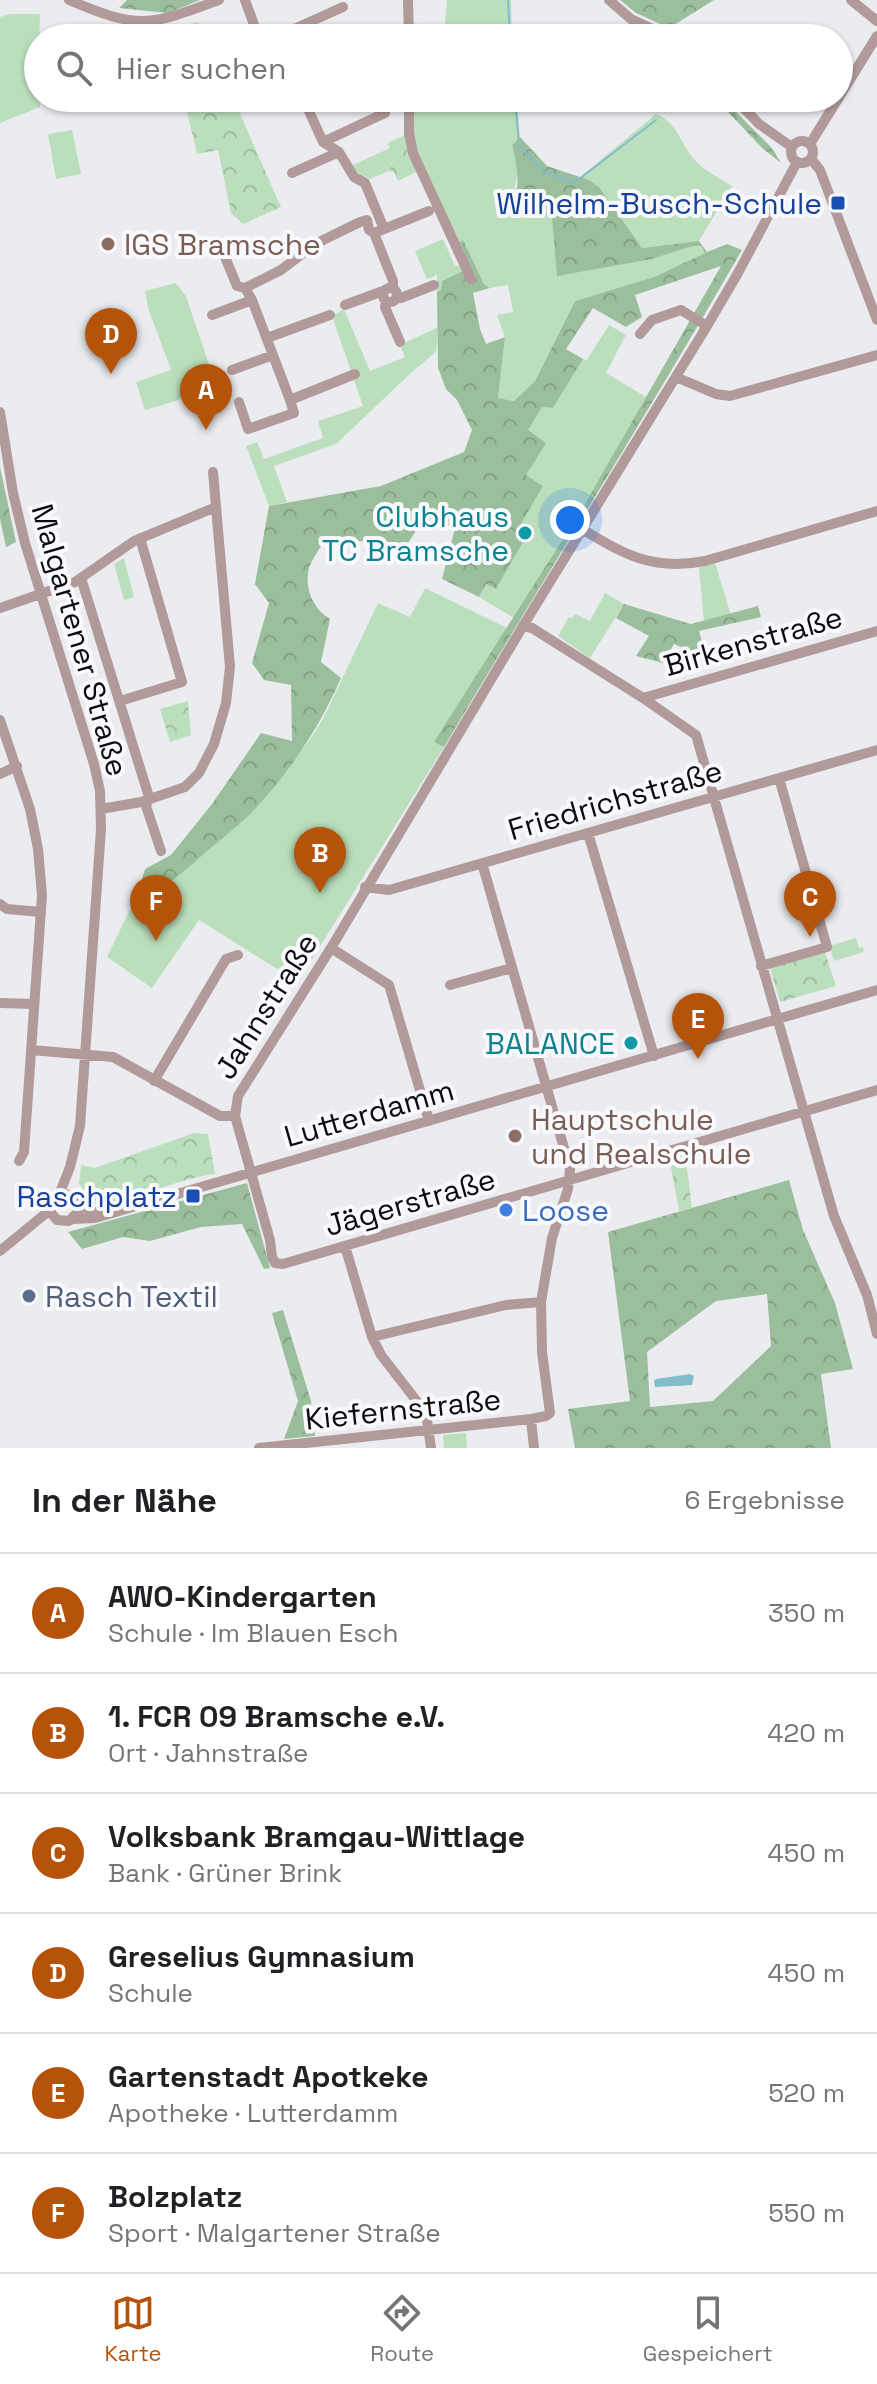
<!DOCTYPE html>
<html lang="de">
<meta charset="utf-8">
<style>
body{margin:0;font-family:"Space Grotesk",sans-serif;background:#f2f2f2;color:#202124}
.you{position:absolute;left:570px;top:520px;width:28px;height:28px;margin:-20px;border:6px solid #fff;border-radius:50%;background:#1a73e8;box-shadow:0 0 0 12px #1a73e833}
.badge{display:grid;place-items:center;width:52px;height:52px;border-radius:50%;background:#b45309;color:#fff;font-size:26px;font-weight:700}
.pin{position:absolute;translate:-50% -66px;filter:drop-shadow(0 2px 4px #0008)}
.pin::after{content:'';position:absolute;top:42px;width:28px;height:24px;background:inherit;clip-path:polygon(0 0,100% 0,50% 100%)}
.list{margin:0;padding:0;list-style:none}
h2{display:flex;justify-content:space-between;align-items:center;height:104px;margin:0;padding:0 32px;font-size:34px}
h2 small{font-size:26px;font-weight:400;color:#757577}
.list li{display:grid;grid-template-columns:52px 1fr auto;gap:24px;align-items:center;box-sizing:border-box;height:120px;padding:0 32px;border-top:2px solid #e0e0e0}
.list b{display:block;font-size:30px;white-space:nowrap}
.list p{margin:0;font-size:26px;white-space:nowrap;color:#757577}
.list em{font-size:26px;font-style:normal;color:#757577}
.icon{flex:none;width:44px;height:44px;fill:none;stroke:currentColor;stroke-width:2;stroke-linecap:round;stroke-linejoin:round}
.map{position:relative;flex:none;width:877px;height:1448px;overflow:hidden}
.search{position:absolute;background:#fff;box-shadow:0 2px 6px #0004;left:24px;right:24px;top:24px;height:88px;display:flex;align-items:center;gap:20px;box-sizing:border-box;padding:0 28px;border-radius:44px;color:#757577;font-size:30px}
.sheet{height:824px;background:#fff}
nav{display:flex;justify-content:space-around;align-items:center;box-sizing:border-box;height:112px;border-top:2px solid #e0e0e0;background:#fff;font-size:22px;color:#757577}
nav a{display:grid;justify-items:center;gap:4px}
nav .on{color:#b45309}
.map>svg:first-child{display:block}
.grass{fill:#bbdfbd}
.forest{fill:url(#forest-crowns);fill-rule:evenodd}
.park{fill:url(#park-crowns)}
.water{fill:url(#water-waves)}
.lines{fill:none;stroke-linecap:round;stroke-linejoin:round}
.stream{stroke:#83bcca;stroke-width:2}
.minor{stroke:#b29a9a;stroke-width:10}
.transit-dot{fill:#1a4fb4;stroke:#f9f9fd;stroke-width:3}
.education-dot{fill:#8d6e63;stroke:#f9f9fd;stroke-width:3}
.culture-dot{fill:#0f9aa8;stroke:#f9f9fd;stroke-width:3}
.shop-dot{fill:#3f7fe0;stroke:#f9f9fd;stroke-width:3}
.service-dot{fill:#5c6f8a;stroke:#f9f9fd;stroke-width:3}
.labels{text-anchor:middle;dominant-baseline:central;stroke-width:8;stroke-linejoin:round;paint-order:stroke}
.transit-label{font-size:30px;fill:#164399;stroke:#f9f9fd;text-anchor:end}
.education-label{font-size:30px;fill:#785e54;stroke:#f9f9fd;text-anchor:start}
.culture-label{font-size:30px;fill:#0d838f;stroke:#f9f9fd;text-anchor:end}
.street-label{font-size:30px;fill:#0c0c0d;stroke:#f9f9fd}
.shop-label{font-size:30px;fill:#366cbe;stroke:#f9f9fd;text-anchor:start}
.service-label{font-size:30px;fill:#4e5e75;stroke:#f9f9fd;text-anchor:start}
</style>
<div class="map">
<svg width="877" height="1448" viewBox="0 0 877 1448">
<defs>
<pattern id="forest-crowns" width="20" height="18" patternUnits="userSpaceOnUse" patternTransform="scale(2)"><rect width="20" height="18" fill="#9bbf9c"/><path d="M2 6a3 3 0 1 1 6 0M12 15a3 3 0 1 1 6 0" fill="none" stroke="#84a385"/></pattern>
<pattern id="park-crowns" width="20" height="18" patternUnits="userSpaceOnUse" patternTransform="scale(2)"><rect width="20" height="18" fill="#bbdfbd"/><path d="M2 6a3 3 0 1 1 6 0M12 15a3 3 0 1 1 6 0" fill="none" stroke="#a0bea1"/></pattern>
<pattern id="water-waves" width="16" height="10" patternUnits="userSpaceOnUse" patternTransform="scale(2)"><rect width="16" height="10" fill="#83bcca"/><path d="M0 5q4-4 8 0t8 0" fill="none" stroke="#70a0ac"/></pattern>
</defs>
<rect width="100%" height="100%" fill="#ebecf0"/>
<!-- grass -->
<path class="grass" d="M447,0h64l1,38h-100v-15l33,4z
M10,14h30l-2,84h2v9l-40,16v-106z
M198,22l7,16h-64c15,-7 40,-10 57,-16z
M412,98h34l5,10 5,1 6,-11h55l3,39 -8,8 7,25 -6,25 -2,4 -15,2 -1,3 28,-4 12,16 10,-2 6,3 101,42 41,-13h8l4,7 -51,24 -79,24 -40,80 -21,20 -16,-3 7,-61 -8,-22 16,-3 -5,-27 -18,3 -6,-4 -21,-43 -6,3 -39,-88 -5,-19z
M656,114c19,6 26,31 38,45 10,12 25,19 38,27l-33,55 -57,7 -43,-60 -19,-11z
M72,130l9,44 -25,5 -8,-45z
M390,148l3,11 -4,12 -19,8 -14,-7 -3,-7z
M443,239l12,27 5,-1 3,6 -21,10 -1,9 -4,2v-17l-10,4 -12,-28z
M176,283l10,13 28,83c-10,15 -51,26 -69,31l-9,-28 35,-12 -23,-62 -3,-17z
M344,309l26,62 35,-14 -5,-12 38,-18 -2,25 -24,20 -76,72 -62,22 13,36 -18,4 -23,-60 11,-4 7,17 59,-21 -5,-17 45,-15 -31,-90z
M609,325l17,10 -20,38 40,24 -44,79 -88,142 -35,-21 7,-13 10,5 27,-47 -9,-7 28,-50 -16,-9 1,-46 15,-23 11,1 30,-49 3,2z
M124,558l10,39 -10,3 -10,-36z
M715,563l16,52 -27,6 -5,-53z
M425,588l88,43 -69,116 -146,235 -99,-62 -47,68 -45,-31 30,-62 19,-4 31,-23 68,-59 56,-71 13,-21 54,-114 32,14z
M605,593l19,11 -34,54 -32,-22 11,-19 3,1 3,-4 15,7z
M856,938l3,10 4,-1 1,5 -30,9 -5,-15z
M466,1433l1,15h-23l-1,-13z"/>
<!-- forest -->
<path class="forest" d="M127,0h73l-32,13 -49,-5z
M620,0h94l-45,28 -33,-15z
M715,98h7l49,49 10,16 -19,-15z
M520,137l27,29 42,14 10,7 43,61 57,-7 8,11 20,-8 15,6c-96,167 -200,331 -298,497l-10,-5 148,-233 139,-243 -86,29 7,22 -16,10 -33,-19 -27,41 17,10 -30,49 -11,-1 -14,23 18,13 -20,32 17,11 -28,48 8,8 -27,47 -10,-5 -7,13 -37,-18 13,-51 -30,-11 -17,26 -83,-3c-5,8 -13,19 -16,28 -5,21 4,41 21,51l-9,43 20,16c-21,48 -49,91 -85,130 -15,16 -34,30 -51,45 -20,17 -41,39 -68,42l8,-26 26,-14 41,-51 49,-71 31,8 -1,-56 -27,-5 -12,-17 17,-60 -14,-19 14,-78 112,-20 83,-34 8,-22 -15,-30 -11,-11 -8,-21 -1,-76 4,-2 1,-9 27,-13 -12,-24 6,-4 21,44 6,4 -17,5 7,36 6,15 19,-7 -7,61 16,3 21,-20 40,-80 79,-24 51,-24 -4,-7h-8l-41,13 -95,17 -5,-59 -20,-2 -9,-15 -29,4 2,-3c5,-1 10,0 14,-2 14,-9 5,-42 2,-54z
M0,467l16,75 -10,5 -6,-28z
M624,604l67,20 67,-18 3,11 -62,14 6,22 -5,2 -26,-11 -11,19 -27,-7 13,-20 -33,-18z
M789,1180l14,50 32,73 18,66 -32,5 10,74h-256l-7,-39 62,-8 -22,-169zM767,1294l4,52 -58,55 -63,6 -3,-55 69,-51z
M247,1183l23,85 -6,1 -22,-45 -41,3 -51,14 -27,-4 -41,12 -14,-17z
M283,1310l28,91 4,35 -31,3 14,-38 -26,-88z"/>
<!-- park -->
<path class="park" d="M177,98h56l48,109 -38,17 -12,-11 -13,-63 -21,4 -10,-42z
M405,135l13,36 -20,10 -4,-9 -5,-1 4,-12 -5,-16z
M188,701l3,34 -21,7 -10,-33z
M825,952l11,34 -56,16 -10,-34z
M194,1133l14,1 7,40c-41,4 -77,29 -120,30l-16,-20 2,-19 14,3z
M685,1152l7,56 -13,3 -10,-55z"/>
<!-- water -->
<path class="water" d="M690,1374l4,2 -2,9 -37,2 -1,-6 2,-2z"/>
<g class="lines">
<!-- stream -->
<path class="stream" d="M508,0l2,38
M515,98l4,47 24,26 31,12 82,-63"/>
<!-- minor -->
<path class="minor" d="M69,0c70,30 80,26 150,0
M245,0l12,33 5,5
M408,0l1,38
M609,0l22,19 41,19
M851,0l26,21
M274,38l69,-31
M409,98v35l4,20 58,126
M734,98l25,26 33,23
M791 152a11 11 0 1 1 22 0a11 11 0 1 1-22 0Z
M323,142l62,-29
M810,144l67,-108
M811,159l9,11 57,150
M797,162l-59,111 -31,53 -184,300 -192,322 -93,148 -3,20 35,124 2,17 3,6 8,1 594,-174
M292,173l47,-21
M384,229l45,-18
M374,233l19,48v7
M225,257l12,29 8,2 36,-18 34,-26 45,-22 7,-2 2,10 5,3 10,-4 -19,-46 -11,-6 -15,-25 -16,-10 -20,-44
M383 295a7 7 0 1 1 14 0a7 7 0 1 1-14 0Z
M245,288l7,12 38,100 65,-26
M396,298h5l33,-13
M386,301l-1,6 15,35
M345,305l38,-14
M212,315l40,-15
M640,334l12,-14 29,-10 26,16
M267,338l63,-23
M232,370l41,-15
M676,377l40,17 14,2 147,-41
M239,402l9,27 46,-16 -4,-13
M0,412l13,81 12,50 69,221 6,27 1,38 -21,297 -10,41 -11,28
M582,529c43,26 71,42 123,32l172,-50
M81,578l68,219 -3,9 15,45
M0,608l75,-26 59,-41 82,-34 -3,-35
M523,626l9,2 111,70 53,37 138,481 33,79 10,39
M643,698l234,-67
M120,701l62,-19 -42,-144
M0,720l30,89 8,40 4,46 -18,257 -5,9
M0,774l17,-8
M101,809l40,-7 44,-15 14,-14 15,-29 12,-41 4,-36 -14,-160
M588,833l66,223
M365,887l24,3 488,-140
M0,904l7,5 34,3
M331,948l58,37 40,136
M761,966l66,-19 -48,-169
M450,985l62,-17
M0,1003l34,1
M31,1050l82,7 107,59h15
M154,1081l72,-122 12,-4
M78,1203v9l-9,9 -12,-1 -6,-7 2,-14 13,-5c17,6 11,16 37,20
M73,1219l22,-1 782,-228
M345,1246l27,91 9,18 45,58 5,35
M0,1251l50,-41
M372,1337l134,-32 35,-3
M531,1419l3,29
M259,1448l272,-29 15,-3 4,-3 -8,-61 -1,-50 11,-64 16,-49 2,-20 -88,-306"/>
</g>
<!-- markers -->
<g class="transit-dot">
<rect x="830" y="195" width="16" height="16" rx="4"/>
<rect x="185" y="1188" width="16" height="16" rx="4"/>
</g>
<g class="education-dot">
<circle cx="108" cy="244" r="8"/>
<circle cx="515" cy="1136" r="8"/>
</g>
<g class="culture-dot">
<circle cx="525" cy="533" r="8"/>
<circle cx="631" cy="1043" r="8"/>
</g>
<circle class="shop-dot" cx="506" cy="1210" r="8"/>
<circle class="service-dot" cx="29" cy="1296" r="8"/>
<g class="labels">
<!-- transit labels -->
<g class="transit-label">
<text x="822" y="203">Wilhelm-Busch-Schule</text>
<text x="177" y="1196">Raschplatz</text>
</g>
<!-- education labels -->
<g class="education-label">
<text x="124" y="244">IGS Bramsche</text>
<text x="531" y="1119">Hauptschule<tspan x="531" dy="34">und Realschule</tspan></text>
</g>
<!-- culture labels -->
<g class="culture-label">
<text x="509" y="516">Clubhaus<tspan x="509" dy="34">TC Bramsche</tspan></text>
<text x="615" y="1043">BALANCE</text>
</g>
<!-- street labels -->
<g class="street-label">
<text transform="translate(80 640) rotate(74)">Malgartener Straße</text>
<text transform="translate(753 641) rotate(-16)">Birkenstraße</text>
<text transform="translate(615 800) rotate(-16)">Friedrichstraße</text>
<text transform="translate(266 1006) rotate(-58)">Jahnstraße</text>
<text transform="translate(369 1113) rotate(-16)">Lutterdamm</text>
<text transform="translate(410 1202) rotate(-16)">Jägerstraße</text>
<text transform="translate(403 1409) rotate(-6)">Kiefernstraße</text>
</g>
<!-- shop labels -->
<g class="shop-label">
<text x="522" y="1210">Loose</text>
</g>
<!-- service labels -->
<g class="service-label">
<text x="45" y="1296">Rasch Textil</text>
</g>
</g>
</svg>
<div class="you"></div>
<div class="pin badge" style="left:206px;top:430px">A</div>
<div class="pin badge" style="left:320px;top:893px">B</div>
<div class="pin badge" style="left:810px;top:937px">C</div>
<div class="pin badge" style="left:111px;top:374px">D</div>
<div class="pin badge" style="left:698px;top:1059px">E</div>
<div class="pin badge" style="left:156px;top:941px">F</div>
<div class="search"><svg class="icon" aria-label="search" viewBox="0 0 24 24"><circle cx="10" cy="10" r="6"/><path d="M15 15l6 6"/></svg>Hier suchen</div>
</div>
<section class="sheet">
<h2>In der Nähe<small>6 Ergebnisse</small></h2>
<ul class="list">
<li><span class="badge">A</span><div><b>AWO-Kindergarten</b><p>Schule · Im Blauen Esch</p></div><em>350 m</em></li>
<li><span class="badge">B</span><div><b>1. FCR 09 Bramsche e.V.</b><p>Ort · Jahnstraße</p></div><em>420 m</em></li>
<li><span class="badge">C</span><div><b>Volksbank Bramgau-Wittlage</b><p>Bank · Grüner Brink</p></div><em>450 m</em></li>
<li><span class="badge">D</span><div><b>Greselius Gymnasium</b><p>Schule</p></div><em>450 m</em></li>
<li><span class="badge">E</span><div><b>Gartenstadt Apotkeke</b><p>Apotheke · Lutterdamm</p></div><em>520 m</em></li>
<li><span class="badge">F</span><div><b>Bolzplatz</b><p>Sport · Malgartener Straße</p></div><em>550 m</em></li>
</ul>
</section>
<nav>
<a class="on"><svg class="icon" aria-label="map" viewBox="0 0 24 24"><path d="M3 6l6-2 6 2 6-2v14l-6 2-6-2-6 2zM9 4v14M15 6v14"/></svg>Karte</a>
<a><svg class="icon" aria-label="directions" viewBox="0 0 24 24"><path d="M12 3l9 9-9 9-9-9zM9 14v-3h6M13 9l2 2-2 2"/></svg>Route</a>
<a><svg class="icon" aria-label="saved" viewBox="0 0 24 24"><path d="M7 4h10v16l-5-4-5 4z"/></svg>Gespeichert</a>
</nav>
